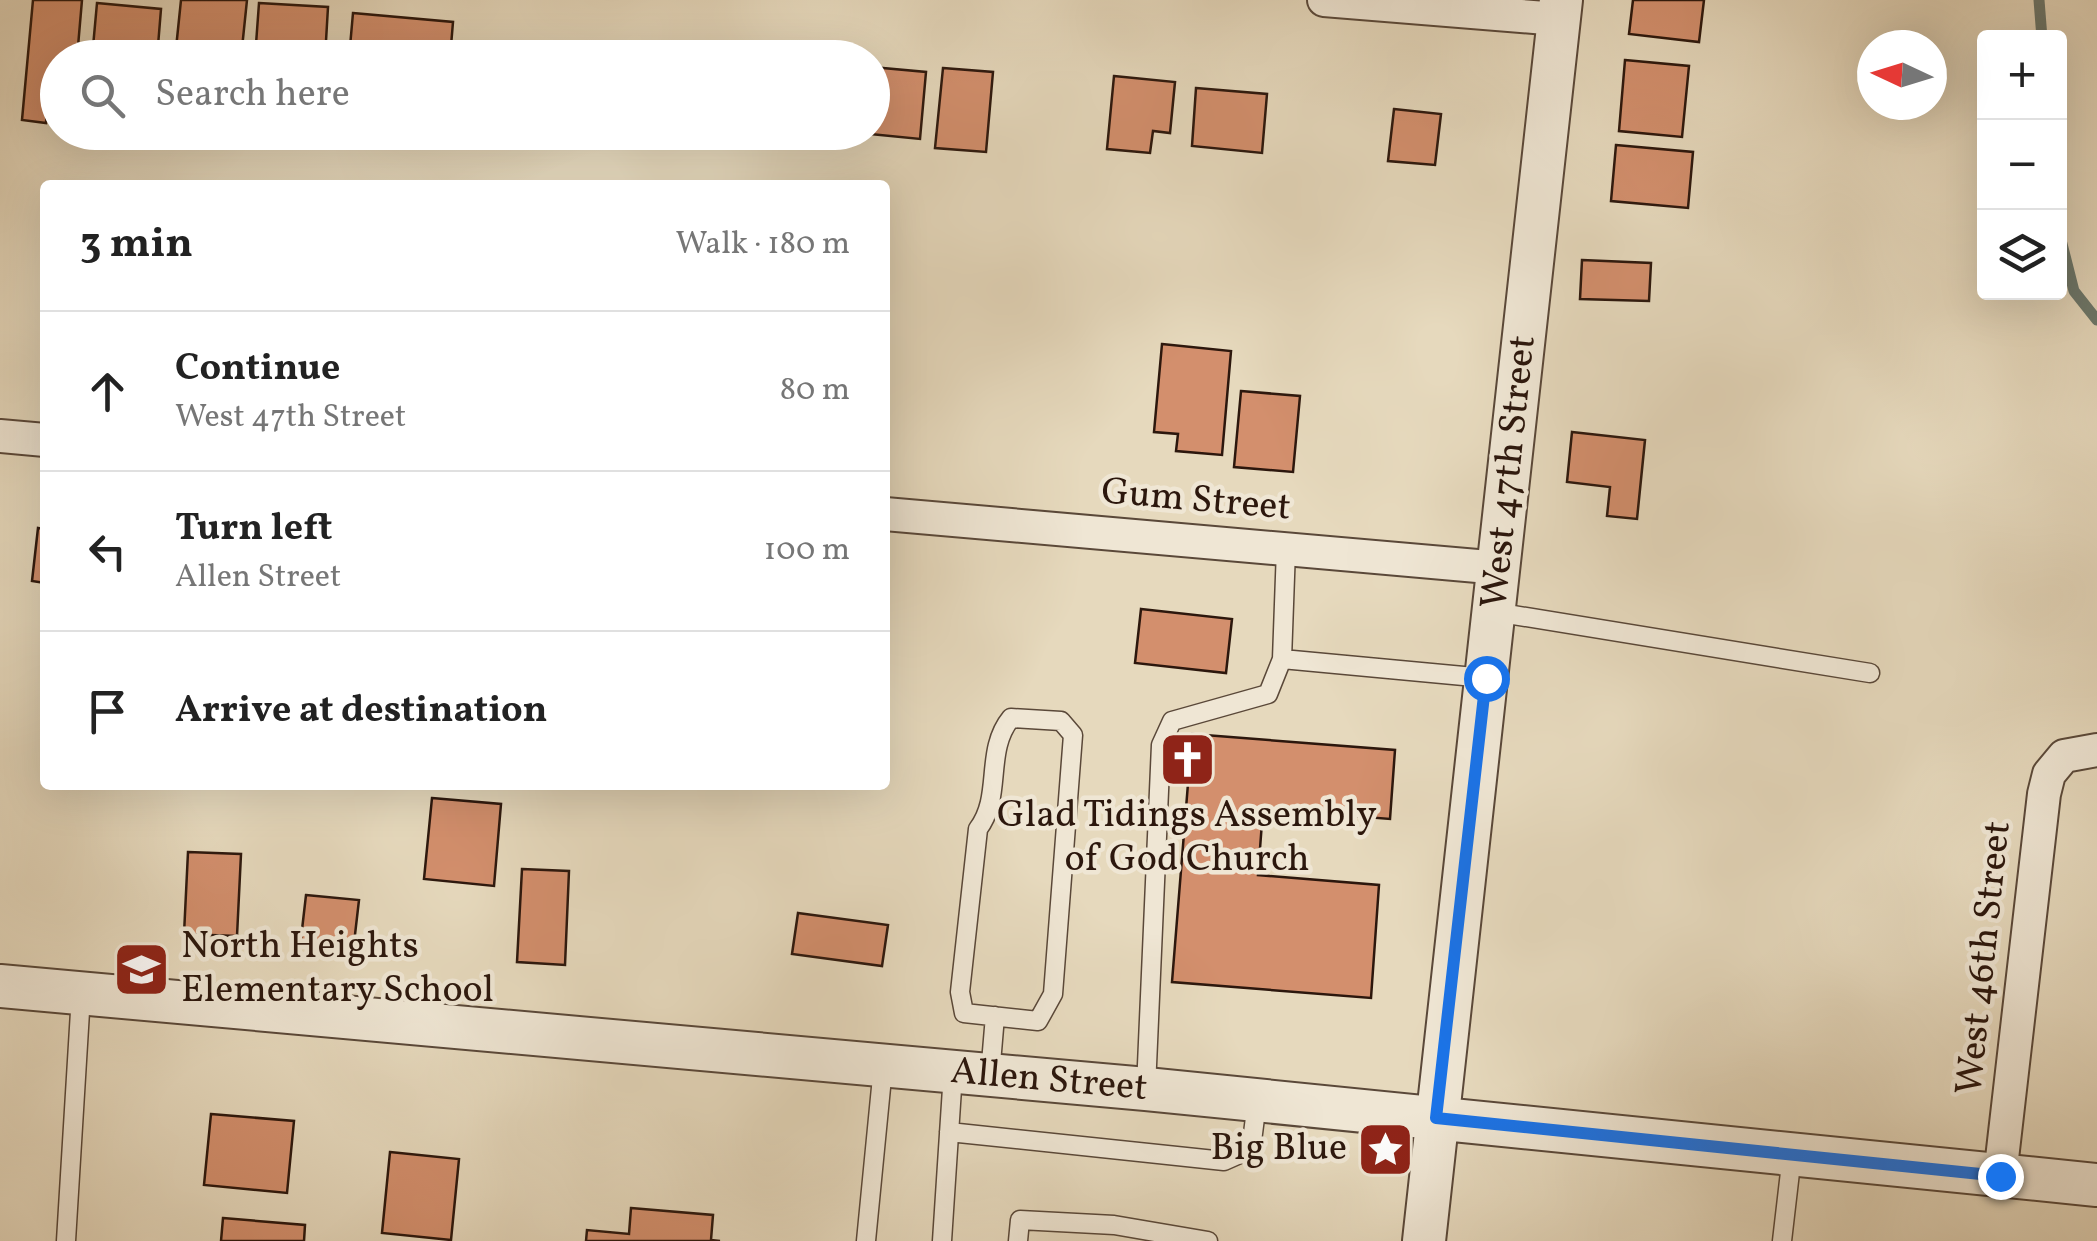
<!DOCTYPE html>
<meta charset="utf-8">
<style>
body{margin:0;font-family:Vollkorn,serif;background:#f6f6f6;color:#222}
.controls{position:absolute;right:30px;top:30px;display:grid;overflow:hidden;border-radius:10px;box-shadow:0 10px 40px #0002}
.controls button{width:90px;height:90px;display:grid;place-items:center;padding:0;border:0;border-bottom:2px solid #e0e0e0;background:#fff;color:#222;font:50px sans-serif}
.compass{position:absolute;left:1857px;top:30px;width:90px;height:90px;border-radius:50%;background:#fff;box-shadow:0 10px 40px #0002;rotate:274deg}
.stop{position:absolute;width:30px;height:30px;margin:-22px;border:8px solid #1a73e8;border-radius:50%;background:#fff}
.stop.end{background:#1a73e8;border-color:#fff;box-shadow:0 2px 10px #0008}
.list{margin:0;padding:0;list-style:none}
h2{display:flex;justify-content:space-between;align-items:center;height:130px;margin:0;padding:0 40px;font-size:42px}
h2 small{font-size:32px;font-weight:400;color:#767676}
.list li{display:grid;grid-template-columns:65px 1fr auto;gap:30px;align-items:center;box-sizing:border-box;height:160px;padding:0 40px;border-top:2px solid #e0e0e0}
.list b{display:block;font-size:38px;white-space:nowrap}
.list p{margin:0;font-size:32px;white-space:nowrap;color:#767676}
.list em{font-size:32px;font-style:normal;color:#767676}
.icon{flex:none;width:55px;height:55px;fill:none;stroke:currentColor;stroke-width:2;stroke-linecap:round;stroke-linejoin:round}
.map{position:relative;flex:none;width:2097px;height:1241px;overflow:hidden}
.search{position:absolute;background:#fff;box-shadow:0 10px 40px #0002;left:40px;top:40px;width:850px;height:110px;display:flex;align-items:center;gap:25px;box-sizing:border-box;padding:0 35px;border-radius:55px;color:#767676;font-size:38px}
.panel{position:absolute;background:#fff;box-shadow:0 10px 40px #0002;left:40px;top:180px;width:850px;height:610px;border-radius:10px}
.map>svg:first-child{display:block}
.lines{fill:none;stroke-linecap:round;stroke-linejoin:round}
.stream{stroke:#6c796e;stroke-width:11}
.building{fill:#d38f6d;stroke:#2c170d;stroke-width:2.5}
.service-casing{stroke:#5a4839;stroke-width:21}
.minor-casing{stroke:#5a4839;stroke-width:36}
.tertiary-casing{stroke:#5a4839;stroke-width:46}
.service{stroke:#efe6d4;stroke-width:18}
.minor{stroke:#efe6d4;stroke-width:32}
.tertiary{stroke:#efe6d4;stroke-width:42}
.route{stroke:#1a73e8;stroke-width:12}
.labels{text-anchor:middle;dominant-baseline:central;stroke-width:9;stroke-linejoin:round;paint-order:stroke}
.street-label{font-size:38px;fill:#2c170d;stroke:#efe6d4}
.poi-label{font-size:38px;fill:#2c170d;stroke:#efe6d4}
</style>
<div class="map">
<svg width="2097" height="1241" viewBox="0 0 2097 1241">
<rect width="100%" height="100%" fill="#e6d9bd"/>
<filter id="stains"><feTurbulence type="fractalNoise" baseFrequency=".002" numOctaves="4"/><feColorMatrix values="0 0 0 0 .2 0 0 0 0 .09 0 0 0 0 .02 0 0 0 .5 -.17"/></filter>
<radialGradient id="worn" r=".72"><stop offset=".6" stop-color="#630" stop-opacity="0"/><stop offset="1" stop-color="#630" stop-opacity=".3"/></radialGradient>
<g class="lines">
<!-- stream -->
<path class="stream" d="M2039,0l3,38
M2060,236l14,55 23,29"/>
</g>
<!-- building -->
<path class="building" d="M33,0h49l-5,58h-19v25l-9,-1 -3,41 -24,-3z
M181,0h66l-6,58h-66z
M1633,0h71l-5,42 -70,-8z
M97,3l64,6 -4,49h-65z
M259,3l69,4 -3,51h-70z
M353,13l100,9 -3,36h-101z
M1625,60l64,6 -7,71 -63,-6z
M872,67l54,5 -6,67 -60,-6 12,-1z
M943,68l50,4 -7,80 -51,-4z
M1114,76l61,6 -5,51 -17,-2 -3,22 -43,-4z
M1196,88l71,6 -5,59 -70,-7z
M1394,109l47,5 -6,51 -47,-4z
M1616,145l77,7 -5,56 -77,-7z
M1582,260l69,3 -2,38 -69,-2z
M1162,344l69,7 -9,104 -46,-4 2,-17 -24,-2z
M1241,391l59,5 -7,76 -59,-5z
M1572,432l73,8 -8,79 -30,-3 3,-29 -43,-5z
M38,528l7,1v54l-13,-2z
M1141,609l91,10 -6,54 -91,-10z
M1192,734l203,16 -5,69 -127,-10 -5,66 121,10 -8,113 -199,-16z
M432,798l69,6 -7,82 -70,-7z
M188,852l53,2 -4,82 -53,-2z
M522,869l47,2 -4,94 -48,-3z
M306,895l53,5 -6,52 -53,-5z
M798,913l90,12 -6,41 -90,-12z
M211,1114l83,7 -7,72 -83,-8z
M390,1152l69,7 -8,81 -69,-7z
M631,1208l82,7 -2,25 9,1h-134l1,-11 42,4z
M223,1218l82,7 -1,16h-83z"/>
<g class="lines">
<defs>
<path id="service" d="M1495,612l375,61
M1282,659l203,19
M1011,718l50,3 12,14 -20,259 -15,27 -74,-8 -4,-21 18,-163c25,-33 6,-78 33,-111z
M990,1075l5,-59
M1146,1088l15,-343 11,-24 96,-27 14,-35 4,-110
M949,1132l275,29 27,-12 6,-47
M66,1241l15,-246
M866,1241l17,-174
M942,1241l11,-168
M1018,1241l2,-21 94,5 94,16
M1782,1241l10,-86"/>
<path id="minor" d="M1324,0l234,19
M0,436l45,4
M885,514l615,54
M2000,1176l44,-382 5,-20 15,-18 33,-6"/>
<path id="tertiary" d="M0,986l1146,103 951,96
M1424,1241l137,-1241"/>
</defs>
<!-- service casing -->
<use href="#service" class="service-casing"/>
<!-- minor casing -->
<use href="#minor" class="minor-casing"/>
<!-- tertiary casing -->
<use href="#tertiary" class="tertiary-casing"/>
<!-- service -->
<use href="#service" class="service"/>
<!-- minor -->
<use href="#minor" class="minor"/>
<!-- tertiary -->
<use href="#tertiary" class="tertiary"/>
</g>
<g class="lines">
<!-- route -->
<path class="route" d="M1486,678l-50,440 564,58"/>
</g>
<!-- icons -->
<defs>
<symbol id="church-square" viewBox="-11 -11 22 22"><rect x="-9" y="-9" width="18" height="18" rx="4" fill="#8f2418" stroke="#efe6d4"/><path d="M-1.2-6h2.4v3.5h3.3v2.4h-3.3V6h-2.4V-.1h-3.3v-2.4h3.3Z" fill="#fff"/></symbol>
<symbol id="school-square" viewBox="-11 -11 22 22"><rect x="-9" y="-9" width="18" height="18" rx="4" fill="#8f2418" stroke="#efe6d4"/><path d="M0-5L7-2L0 1L-7-2ZM-4 1L0 2.5L4 1V4Q0 6-4 4Z" fill="#fff"/></symbol>
<symbol id="sight-square" viewBox="-11 -11 22 22"><rect x="-9" y="-9" width="18" height="18" rx="4" fill="#8f2418" stroke="#efe6d4"/><path d="M0-6L1.8-2.2L6-1.7L2.9 1.2L3.7 5.4L0 3.3L-3.7 5.4L-2.9 1.2L-6-1.7L-1.8-2.2Z" fill="#fff"/></symbol>
</defs>
<g fill-rule="evenodd">
<use href="#church-square" x="1156" y="728" width="63" height="63"/>
<use href="#school-square" x="110" y="938" width="63" height="63"/>
<use href="#sight-square" x="1354" y="1118" width="63" height="63"/>
</g>
<g class="labels">
<!-- street labels -->
<g class="street-label">
<text transform="translate(1510 472) rotate(-84)">West 47th Street</text>
<text transform="translate(1196 501) rotate(5)">Gum Street</text>
<text transform="translate(1985 958) rotate(-84)">West 46th Street</text>
<text transform="translate(1049 1081) rotate(5)">Allen Street</text>
</g>
<!-- poi labels -->
<g class="poi-label">
<text x="1187" y="816">Glad Tidings Assembly<tspan x="1187" dy="44">of God Church</tspan></text>
<text x="181" y="947" text-anchor="start">North Heights<tspan x="181" dy="44">Elementary School</tspan></text>
<text x="1347" y="1149" text-anchor="end">Big Blue</text>
</g>
</g>
<rect width="100%" height="100%" filter="url(#stains)"/>
<rect width="100%" height="100%" fill="url(#worn)"/>
</svg>
<div class="controls">
<button>+</button>
<button>−</button>
<button><svg class="icon" aria-label="layers" viewBox="0 0 24 24"><path d="M12 4l9 5-9 5-9-5zM3 14l9 5 9-5"/></svg></button>
</div>
<svg class="compass" viewBox="-18 -18 36 36"><path d="M0-13l5 13h-10z" fill="#e53935"/><path d="M0 13l5-13h-10z" fill="#767676"/></svg>
<div class="stop" style="left:1486px;top:678px"></div>
<div class="stop end" style="left:2000px;top:1176px"></div>
<div class="search"><svg class="icon" aria-label="search" viewBox="0 0 24 24"><circle cx="10" cy="10" r="6"/><path d="M15 15l6 6"/></svg>Search here</div>
<section class="panel">
<h2>3 min<small>Walk · 180 m</small></h2>
<ul class="list">
<li><svg class="icon" aria-label="ahead" viewBox="0 0 24 24"><path d="M12 20V5M6 11l6-6 6 6"/></svg><div><b>Continue</b><p>West 47th Street</p></div><em>80 m</em></li>
<li><svg class="icon" aria-label="left" viewBox="0 0 24 24"><path d="M17 20v-9H6M10 6l-5 5 5 5"/></svg><div><b>Turn left</b><p>Allen Street</p></div><em>100 m</em></li>
<li><svg class="icon" aria-label="arrive" viewBox="0 0 24 24"><path d="M6 21V4h12l-3 4 3 4H6"/></svg><div><b>Arrive at destination</b></div></li>
</ul>
</section>
</div>
